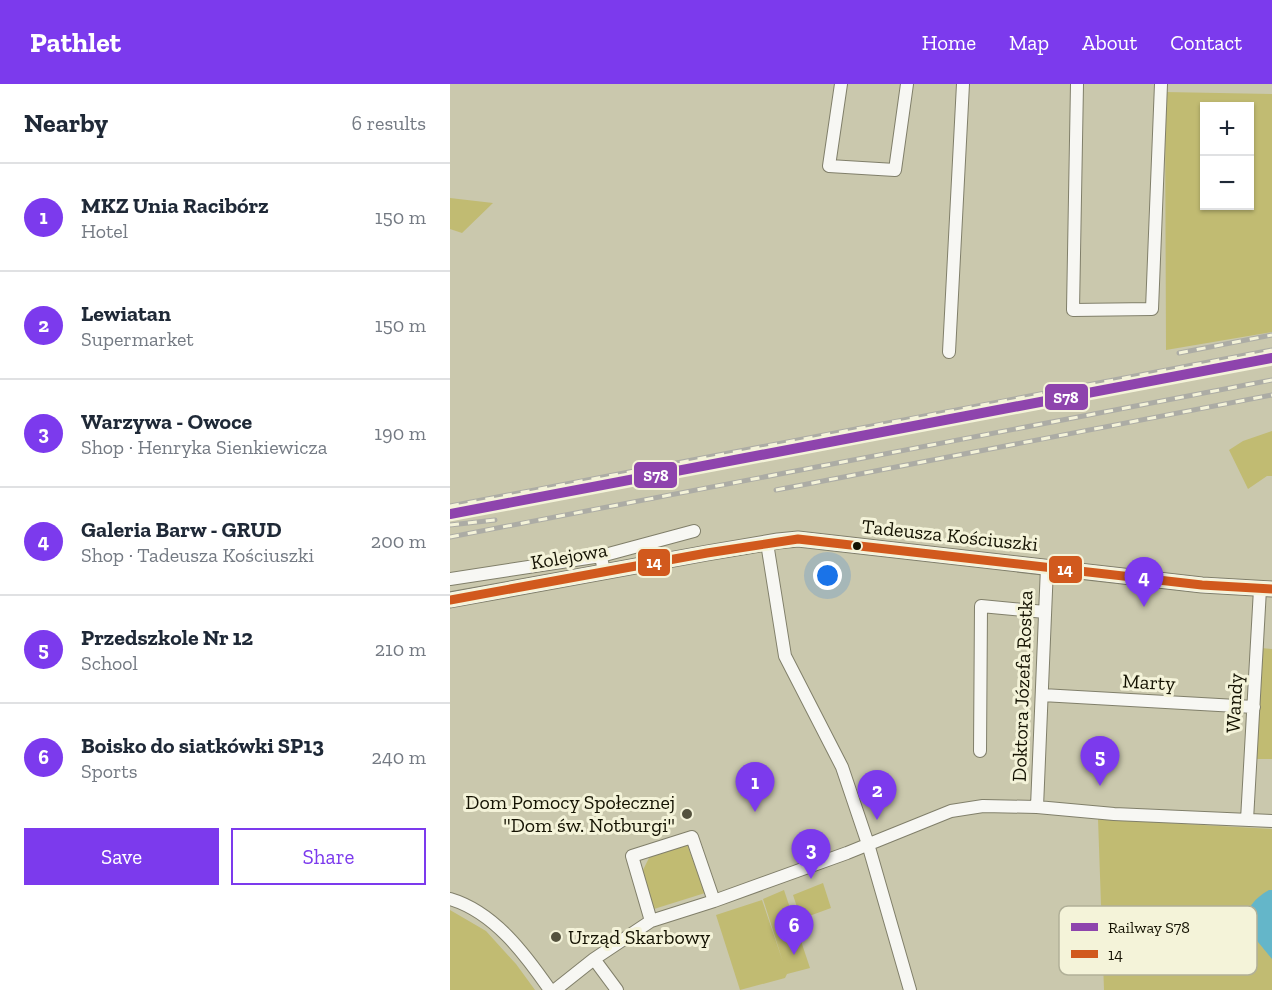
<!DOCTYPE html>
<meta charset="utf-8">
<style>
body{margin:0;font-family:"Zilla Slab",serif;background:#f6f6f7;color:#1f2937}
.controls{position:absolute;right:18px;top:18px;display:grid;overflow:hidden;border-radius:0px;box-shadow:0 2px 4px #0004}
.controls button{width:54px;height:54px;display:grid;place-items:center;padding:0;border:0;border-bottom:2px solid #e0e1e3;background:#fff;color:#1f2937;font:30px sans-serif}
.you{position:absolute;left:378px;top:492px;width:21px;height:21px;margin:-15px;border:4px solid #fff;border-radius:50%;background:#1a73e8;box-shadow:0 0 0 9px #1a73e833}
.badge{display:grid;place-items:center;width:39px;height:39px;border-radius:50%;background:#7c3aed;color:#fff;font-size:20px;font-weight:700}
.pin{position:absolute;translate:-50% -50px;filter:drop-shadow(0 2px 3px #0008)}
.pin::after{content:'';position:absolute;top:32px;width:21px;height:18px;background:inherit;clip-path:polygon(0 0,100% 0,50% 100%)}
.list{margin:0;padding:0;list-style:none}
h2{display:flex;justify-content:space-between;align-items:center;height:78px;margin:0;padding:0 24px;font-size:26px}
h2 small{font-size:20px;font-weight:400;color:#747a83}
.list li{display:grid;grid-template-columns:39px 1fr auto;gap:18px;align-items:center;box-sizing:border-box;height:108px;padding:0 24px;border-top:2px solid #e0e1e3}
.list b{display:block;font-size:22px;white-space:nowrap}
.list p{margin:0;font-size:20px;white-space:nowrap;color:#747a83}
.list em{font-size:20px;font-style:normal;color:#747a83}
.actions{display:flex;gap:12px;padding:18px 24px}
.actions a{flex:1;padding:14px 0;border:2px solid #7c3aed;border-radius:0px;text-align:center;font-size:21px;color:#7c3aed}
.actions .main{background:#7c3aed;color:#fff}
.map{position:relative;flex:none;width:822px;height:906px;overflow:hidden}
header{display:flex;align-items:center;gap:36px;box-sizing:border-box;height:84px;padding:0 30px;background:#7c3aed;color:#fff}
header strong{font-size:28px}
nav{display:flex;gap:33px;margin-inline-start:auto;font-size:21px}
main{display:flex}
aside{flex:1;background:#fff}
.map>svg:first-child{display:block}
.green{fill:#c1bb72;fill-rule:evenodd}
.water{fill:#64b6c9}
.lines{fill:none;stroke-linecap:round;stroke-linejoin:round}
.minor-casing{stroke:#807f6a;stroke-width:14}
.major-casing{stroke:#807f6a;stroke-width:17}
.minor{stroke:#f7f7f3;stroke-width:12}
.major{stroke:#f7f7f3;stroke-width:15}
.rail-casing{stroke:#acaca5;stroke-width:5}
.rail{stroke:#f4f3d9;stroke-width:3;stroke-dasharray:9;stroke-linecap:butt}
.bus-1-casing{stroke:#f4f3d9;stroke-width:14}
.bus-1{stroke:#d1591d;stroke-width:9}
.rail-1-casing{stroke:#f4f3d9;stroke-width:15}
.rail-1{stroke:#8e44ad;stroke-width:10}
.bus-dot{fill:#141202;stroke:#f4f3d9;stroke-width:2}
.poi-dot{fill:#54523e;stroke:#f4f3d9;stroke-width:2}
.labels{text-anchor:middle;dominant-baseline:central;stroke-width:6;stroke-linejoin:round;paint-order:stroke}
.street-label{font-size:20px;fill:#141202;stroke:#f4f3d9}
.poi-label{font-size:20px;fill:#141202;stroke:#f4f3d9;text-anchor:end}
.key{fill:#f4f3d9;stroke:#b1b098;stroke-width:1.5}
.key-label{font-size:16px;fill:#141202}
.line-badge{stroke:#f4f3d9;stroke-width:2}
.badge-label{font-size:16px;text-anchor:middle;font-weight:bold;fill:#fff}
</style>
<header>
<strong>Pathlet</strong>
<nav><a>Home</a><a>Map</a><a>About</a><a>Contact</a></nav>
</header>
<main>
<aside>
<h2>Nearby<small>6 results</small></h2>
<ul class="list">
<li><span class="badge">1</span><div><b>MKZ Unia Racibórz</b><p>Hotel</p></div><em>150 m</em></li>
<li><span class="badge">2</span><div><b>Lewiatan</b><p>Supermarket</p></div><em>150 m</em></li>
<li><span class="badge">3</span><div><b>Warzywa - Owoce</b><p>Shop · Henryka Sienkiewicza</p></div><em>190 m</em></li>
<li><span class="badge">4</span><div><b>Galeria Barw - GRUD</b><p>Shop · Tadeusza Kościuszki</p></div><em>200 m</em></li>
<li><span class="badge">5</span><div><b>Przedszkole Nr 12</b><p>School</p></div><em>210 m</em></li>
<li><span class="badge">6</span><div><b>Boisko do siatkówki SP13</b><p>Sports</p></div><em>240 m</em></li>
</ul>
<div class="actions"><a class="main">Save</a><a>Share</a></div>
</aside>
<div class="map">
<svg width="822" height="906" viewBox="0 0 822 906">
<rect width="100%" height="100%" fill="#cac8ad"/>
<!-- green -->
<path class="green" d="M715,8l107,2v238l-106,18zM754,22h46v100h-46z
M0,114l43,5 -31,30 -12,-4z
M822,347v45h-5l-19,13 -19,-39 14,-9z
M811,564l11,1v110h-15z
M648,735l174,10v161h-168z
M237,760l18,49 -51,16 -12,-37 8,-16z
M373,799l8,25 -30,11 -8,-24z
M334,806l26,78 -23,6 -2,4 -45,12 -24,-75 46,-15 21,62 -20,-63z
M0,826l36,21 30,33 19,26h-85z"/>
<!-- water -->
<path class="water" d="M819,806h3v69l-28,-34c2,-17 11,-27 25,-35z"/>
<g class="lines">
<defs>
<path id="minor" d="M391,0l-12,82 66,4 12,-86
M627,0l-4,226 79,-1 9,-225
M499,268l14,-268
M317,459l18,113 57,111 26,77 42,146
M151,472l93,-25
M0,495l151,-23 3,16
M592,611l212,12
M530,667l1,-145 64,6
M587,723l10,-240
M797,736l13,-231
M0,815c44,13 75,55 100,91
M201,837l-19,-65 60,-19 22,64
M144,875l23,31
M105,906l39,-31 57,-38 63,-20 133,-48 104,-42 32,-5 54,1 77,7 158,7"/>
<path id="major" d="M0,516l257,-47 71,-12 20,-2 404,46 70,4"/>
</defs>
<!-- minor casing -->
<use href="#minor" class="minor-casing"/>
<!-- major casing -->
<use href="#major" class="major-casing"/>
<!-- minor -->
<use href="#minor" class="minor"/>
<!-- major -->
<use href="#major" class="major"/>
<defs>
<path id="rail" d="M729,269l93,-18
M326,406l496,-95
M0,422l822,-156
M0,441l45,-5
M0,453l822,-157"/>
</defs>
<!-- rail casing -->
<use href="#rail" class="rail-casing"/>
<!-- rail -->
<use href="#rail" class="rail"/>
<defs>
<path id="bus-1" d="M0,516l257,-47 91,-14 404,46 70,4"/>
</defs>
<!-- bus-1 casing -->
<use href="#bus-1" class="bus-1-casing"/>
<!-- bus-1 -->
<use href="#bus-1" class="bus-1"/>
<defs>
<path id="rail-1" d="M0,430l822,-156"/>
</defs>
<!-- rail-1 casing -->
<use href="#rail-1" class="rail-1-casing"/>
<!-- rail-1 -->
<use href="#rail-1" class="rail-1"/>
</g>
<!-- markers -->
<circle class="bus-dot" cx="407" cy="462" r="5"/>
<g class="poi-dot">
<circle cx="237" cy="730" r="6"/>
<circle cx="106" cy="853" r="6"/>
</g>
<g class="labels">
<!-- street labels -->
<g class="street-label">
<text transform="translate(500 451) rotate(6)">Tadeusza Kościuszki</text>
<text transform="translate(119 472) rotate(-10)">Kolejowa</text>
<text transform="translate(699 598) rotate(3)">Marty</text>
<text transform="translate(572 602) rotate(-88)">Doktora Józefa Rostka</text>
<text transform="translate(784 619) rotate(-87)">Wandy</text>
</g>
<!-- poi labels -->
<g class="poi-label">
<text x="225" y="718">Dom Pomocy Społecznej<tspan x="225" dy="23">"Dom św. Notburgi"</tspan></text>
<text x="118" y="853" text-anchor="start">Urząd Skarbowy</text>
</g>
</g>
<!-- legend -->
<rect x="609" y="822" width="198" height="69" rx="9" class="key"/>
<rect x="621" y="839" width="27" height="8" fill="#8e44ad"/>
<rect x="621" y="866" width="27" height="8" fill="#d1591d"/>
<g class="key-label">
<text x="658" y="849">Railway S78</text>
<text x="658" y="876">14</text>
</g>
<g class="line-badge">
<rect x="594" y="299" width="45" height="28" rx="6" fill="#8e44ad"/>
<rect x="183" y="377" width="45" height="28" rx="6" fill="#8e44ad"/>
<rect x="187" y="464" width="34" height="29" rx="6" fill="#d1591d"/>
<rect x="598" y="471" width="35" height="29" rx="6" fill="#d1591d"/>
</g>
<g class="badge-label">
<text x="616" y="319">S78</text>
<text x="206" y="397">S78</text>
<text x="204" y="484">14</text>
<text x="615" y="491">14</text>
</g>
</svg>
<div class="controls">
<button>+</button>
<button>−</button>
</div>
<div class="you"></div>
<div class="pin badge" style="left:305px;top:728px">1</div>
<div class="pin badge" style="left:427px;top:736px">2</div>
<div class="pin badge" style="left:361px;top:795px">3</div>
<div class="pin badge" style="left:694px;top:523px">4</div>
<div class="pin badge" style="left:650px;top:702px">5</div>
<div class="pin badge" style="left:344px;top:871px">6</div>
</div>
</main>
